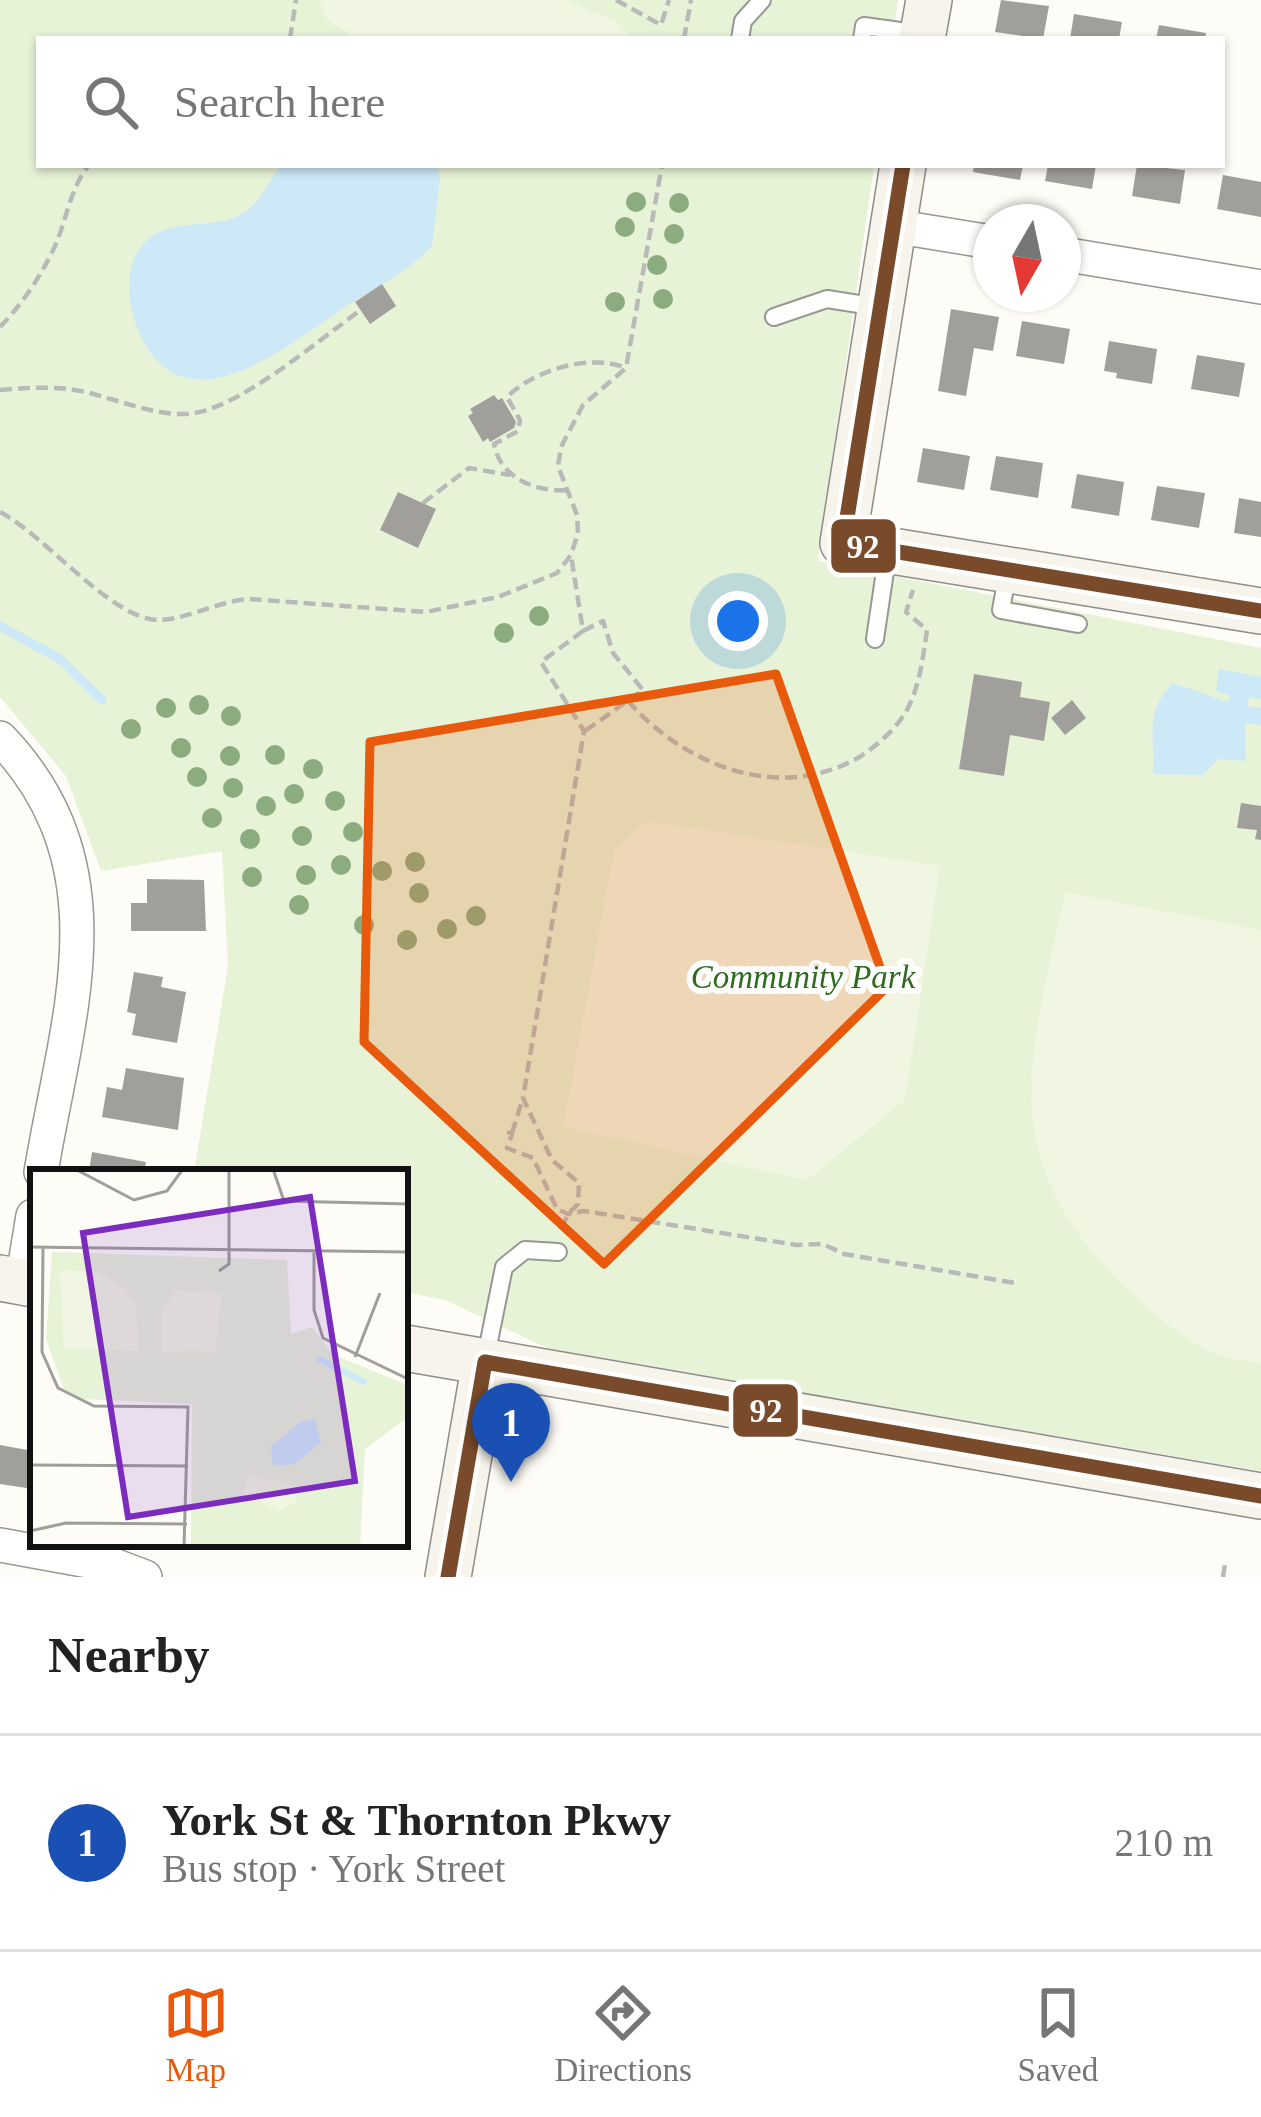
<!DOCTYPE html>
<meta charset="utf-8">
<style>
body{margin:0;font-family:"Times New Roman",serif;background:#f2f2f2;color:#222}
.compass{position:absolute;left:973px;top:204px;width:108px;height:108px;border-radius:50%;background:#fff;box-shadow:0 3px 9px #0004;rotate:189deg}
.you{position:absolute;left:738px;top:621px;width:42px;height:42px;margin:-30px;border:9px solid #fff;border-radius:50%;background:#1a73e8;box-shadow:0 0 0 18px #1a73e833}
.badge{display:grid;place-items:center;width:78px;height:78px;border-radius:50%;background:#ea580c;color:#fff;font-size:39px;font-weight:700}
.pin{position:absolute;translate:-50% -99px;filter:drop-shadow(0 3px 6px #0008)}
.pin::after{content:'';position:absolute;top:63px;width:42px;height:36px;background:inherit;clip-path:polygon(0 0,100% 0,50% 100%)}
.list{margin:0;padding:0;list-style:none}
h2{display:flex;justify-content:space-between;align-items:center;height:156px;margin:0;padding:0 48px;font-size:51px}
h2 small{font-size:39px;font-weight:400;color:#767676}
.list li{display:grid;grid-template-columns:78px 1fr auto;gap:36px;align-items:center;box-sizing:border-box;height:216px;padding:0 48px;border-top:3px solid #e0e0e0}
.list b{display:block;font-size:45px;white-space:nowrap}
.list p{margin:0;font-size:39px;white-space:nowrap;color:#767676}
.list em{font-size:39px;font-style:normal;color:#767676}
.icon{flex:none;width:66px;height:66px;fill:none;stroke:currentColor;stroke-width:2;stroke-linecap:round;stroke-linejoin:round}
.map{position:relative;flex:none;width:1261px;height:1577px;overflow:hidden}
.search{position:absolute;background:#fff;box-shadow:0 3px 9px #0004;left:36px;right:36px;top:36px;height:132px;display:flex;align-items:center;gap:30px;box-sizing:border-box;padding:0 42px;border-radius:0px;color:#767676;font-size:45px}
.sheet{height:372px;background:#fff}
nav{display:flex;justify-content:space-around;align-items:center;box-sizing:border-box;height:168px;border-top:3px solid #e0e0e0;background:#fff;font-size:33px;color:#767676}
nav a{display:grid;justify-items:center;gap:6px}
nav .on{color:#ea580c}
.map>svg:first-child{display:block}
.green{fill:#e7f3d7}
.pitch{fill:#f0f6e1}
.water{fill:#cde8f7}
.lines{fill:none;stroke-linecap:round;stroke-linejoin:round}
.stream{stroke:#cde8f7;stroke-width:9}
.building{fill:#a19f9c}
.lane-casing{stroke:#979795;stroke-width:20}
.street-casing{stroke:#979795;stroke-width:36}
.secondary-casing{stroke:#8e8d8b;stroke-width:48}
.path{stroke:#b9b9b8;stroke-width:4.5;stroke-dasharray:12 6;stroke-linecap:butt}
.lane{stroke:#fffffe;stroke-width:16}
.street{stroke:#fffffe;stroke-width:33}
.secondary{stroke:#f6f4eb;stroke-width:45}
.bus-1-casing{stroke:#fff;stroke-width:24}
.bus-1{stroke:#7a4b2a;stroke-width:15}
.tree{fill:#8cac80}
.marked{fill:#e8590c;fill-opacity:0.2;stroke:#e8590c;stroke-width:9;stroke-linejoin:round}
.labels{text-anchor:middle;dominant-baseline:central;stroke-width:12;stroke-linejoin:round;paint-order:stroke}
.park-label{font-size:33px;font-style:italic;fill:#2f6b1f;stroke:#fff}
.inset-river{fill:none;stroke:#cde8f7;stroke-width:6}
.inset-road{fill:none;stroke:#9f9e9b;stroke-width:3}
.view{fill:#7b2cbf;fill-opacity:0.15;stroke:#7b2cbf;stroke-width:6}
.inset-edge{fill:none;stroke:#111;stroke-width:6}
.line-badge{stroke:#fff;stroke-width:4.5}
.badge-label{font-size:33px;text-anchor:middle;font-weight:bold;fill:#fff}
</style>
<div class="map">
<svg width="1261" height="1577" viewBox="0 0 1261 1577">
<rect width="100%" height="100%" fill="#fdfcf7"/>
<!-- green -->
<path class="green" d="M0,0h898l-5,39h-854v126h835l-56,396 443,87v823l-705,-119 -111,-52 -40,-8v-120h-211l34,-205 -6,-116 -121,20 -35,-95 -66,-79z"/>
<!-- pitch -->
<path class="pitch" d="M319,0h247l50,22 15,17h-273l-31,-19z
M647,821l293,45 -35,234 -98,80 -244,-53 51,-276z
M1065,892l196,38v433c-14,-3 -32,-3 -45,-9 -32,-13 -71,-47 -95,-71 -131,-129 -89,-232 -56,-391z"/>
<!-- water -->
<path class="water" d="M282,165h155l3,13 -8,68c-23,26 -61,44 -90,63 -58,40 -163,126 -205,18 -9,-23 -13,-57 3,-79 24,-34 71,-16 102,-34 19,-11 26,-33 40,-49z
M1219,669l42,8v22l-12,-1 -1,8 13,2v17l-16,-2 1,38 -28,-2 -15,16 -50,-1c2,-39 -9,-62 20,-91l55,19 1,-7 -13,-4z"/>
<g class="lines">
<!-- stream -->
<path class="stream" d="M0,626l60,33 42,41"/>
</g>
<!-- building -->
<path class="building" d="M1001,0l48,6 -6,33 -48,-7z
M1074,14l48,8 -3,17h-49z
M1159,25l47,8 -1,6h-49z
M974,165h49l-3,15 -47,-8z
M1048,165h48l-4,24 -47,-8z
M1137,165l48,5 -5,34 -48,-8z
M1223,175l38,7v35l-44,-8z
M382,284l14,22 -26,18 -15,-22z
M951,309l48,8 -6,34 -19,-3 -8,48 -28,-5z
M1022,321l48,8 -6,35 -48,-8z
M1109,341l48,8 -5,35 -36,-6 1,-5 -13,-2z
M1197,355l48,8 -6,34 -48,-8z
M494,395l4,5 4,-2 14,24 -2,6 -24,14 -2,-4 -5,4 -15,-26 5,-3 -3,-4z
M923,448l47,8 -6,34 -47,-8z
M996,456l47,7 -5,35 -48,-8z
M1077,474l47,8 -5,34 -48,-8z
M1157,486l48,7 -6,35 -48,-8z
M398,492l38,17 -18,39 -38,-18z
M1239,498l22,4v35l-27,-4z
M974,674l48,8 -2,15 30,5 -6,39 -34,-6 -6,41 -45,-7z
M1072,700l14,18 -21,17 -14,-17z
M1241,803l20,3v34l-6,-1 2,-9 -20,-2z
M147,879l57,1 2,51h-75v-28h16z
M134,972l29,5 -2,10 25,5 -9,51 -45,-8 4,-21 -9,-2z
M126,1068l58,10 -6,52 -76,-13 5,-30 15,3z
M92,1152l54,10 -2,10h-55z
M0,1445l33,6v38l-33,-5z"/>
<g class="lines">
<defs>
<path id="lane" d="M740,39l3,-18 19,-21
M862,39l2,-13 58,8
M774,317l53,-18 51,8
M1008,571l-7,39 77,14
M875,639l13,-88
M485,1361l19,-94 21,-17 33,2"/>
<path id="street" d="M893,226l98,16
M1063,254l198,33
M0,738c124,129 67,278 41,434
M22,1282l11,-66
M0,1545l116,21 29,11"/>
<path id="secondary" d="M922,39l7,-39
M903,165l-60,378 418,68
M0,1278l33,6
M405,1348l856,148
M448,1577l37,-215"/>
</defs>
<!-- lane casing -->
<use href="#lane" class="lane-casing"/>
<!-- street casing -->
<use href="#street" class="street-casing"/>
<!-- secondary casing -->
<use href="#secondary" class="secondary-casing"/>
<!-- path -->
<path class="path" d="M616,0l45,25 8,-25
M290,39l6,-39
M684,39l7,-39
M0,327c23,-24 41,-51 55,-81 12,-27 15,-58 34,-81
M0,390c25,-2 50,-4 75,0 36,6 73,25 110,24 50,-1 133,-74 176,-104
M566,490c-32,2 -66,-13 -72,-46l24,-13 2,-11 -13,-23c27,-27 83,-44 119,-29
M423,503l46,-35 41,7
M0,512c46,24 112,108 159,108 30,-1 59,-19 90,-21l177,13 72,-15 59,-24 14,-18 7,-22 -1,-18 -19,-49 3,-19 22,-42 43,-37 36,-203
M583,631l20,-10 10,32 30,37 -58,41
M628,701c57,65 153,103 233,55 18,-12 35,-27 46,-46 13,-25 16,-53 20,-80l-21,-18 7,-22
M507,1132l5,2 -5,14 26,10 24,51 11,5 16,-3 213,34 26,-1 21,10 171,29
M512,1133l11,-35
M562,1228l6,-14 10,-10 1,-21 -27,-23 -29,-62 61,-367 -43,-69 42,-31 -12,-76
M1223,1577l2,-13"/>
<!-- lane -->
<use href="#lane" class="lane"/>
<!-- street -->
<use href="#street" class="street"/>
<!-- secondary -->
<use href="#secondary" class="secondary"/>
<defs>
<path id="bus-1" d="M903,165l-60,378 418,68
M448,1577l37,-215 776,134"/>
</defs>
<!-- bus-1 casing -->
<use href="#bus-1" class="bus-1-casing"/>
<!-- bus-1 -->
<use href="#bus-1" class="bus-1"/>
</g>
<!-- trees -->
<g class="tree">
<circle cx="636" cy="202" r="10"/>
<circle cx="679" cy="203" r="10"/>
<circle cx="625" cy="227" r="10"/>
<circle cx="674" cy="234" r="10"/>
<circle cx="657" cy="265" r="10"/>
<circle cx="663" cy="299" r="10"/>
<circle cx="615" cy="302" r="10"/>
<circle cx="539" cy="616" r="10"/>
<circle cx="504" cy="633" r="10"/>
<circle cx="199" cy="705" r="10"/>
<circle cx="166" cy="708" r="10"/>
<circle cx="231" cy="716" r="10"/>
<circle cx="131" cy="729" r="10"/>
<circle cx="181" cy="748" r="10"/>
<circle cx="275" cy="755" r="10"/>
<circle cx="230" cy="756" r="10"/>
<circle cx="313" cy="769" r="10"/>
<circle cx="197" cy="777" r="10"/>
<circle cx="233" cy="788" r="10"/>
<circle cx="294" cy="794" r="10"/>
<circle cx="335" cy="801" r="10"/>
<circle cx="266" cy="806" r="10"/>
<circle cx="212" cy="818" r="10"/>
<circle cx="353" cy="832" r="10"/>
<circle cx="302" cy="836" r="10"/>
<circle cx="250" cy="839" r="10"/>
<circle cx="415" cy="862" r="10"/>
<circle cx="341" cy="865" r="10"/>
<circle cx="382" cy="871" r="10"/>
<circle cx="306" cy="875" r="10"/>
<circle cx="252" cy="877" r="10"/>
<circle cx="419" cy="893" r="10"/>
<circle cx="299" cy="905" r="10"/>
<circle cx="476" cy="916" r="10"/>
<circle cx="364" cy="925" r="10"/>
<circle cx="447" cy="929" r="10"/>
<circle cx="407" cy="940" r="10"/>
</g>
<!-- marked area -->
<path class="marked" d="M776,674l111,313 -283,277 -240,-222 6,-300z"/>
<g class="labels">
<!-- park labels -->
<g class="park-label">
<text x="803" y="977">Community Park</text>
</g>
</g>
<!-- overview -->
<g transform="translate(30 1169)">
<rect width="378" height="378" fill="#fdfcf7"/>
<path d="M22,83l235,8 4,74 21,-7 22,28 74,30v32l-43,32 -5,98h-169l1,-143 -109,-5 -19,-10 -18,-50z" fill="#e7f3d7"/>
<path d="M30,101l37,2 27,15 12,18 2,46 -74,-3zM146,122l46,3 -7,57 -54,1v-43zM218,305l48,12 1,15 -18,10 -36,-17z" fill="#f0f6e1"/>
<path d="M285,250l6,23 -26,22 -22,2 -2,-19 29,-25z" fill="#cde8f7"/>
<path class="inset-river" d="M287,189l49,25"/>
<path class="inset-road" d="M45,0l59,31 33,-9 16,-22M243,0l11,32 124,3M0,78l378,5M13,78l-1,105 16,36 36,18 94,1 -4,140M284,82v59l9,28 85,41M189,102l10,-7v-95M325,188l25,-64M0,296l158,1M0,362l36,-8 121,1"/>
<path class="view" d="M280,28l45,284 -227,36 -45,-284z"/>
<rect width="378" height="378" class="inset-edge"/>
</g>
<g class="line-badge">
<rect x="829" y="517" width="69" height="58" rx="12" fill="#7a4b2a"/>
<rect x="731" y="1382" width="69" height="57" rx="12" fill="#7a4b2a"/>
</g>
<g class="badge-label">
<text x="863" y="558">92</text>
<text x="766" y="1422">92</text>
</g>
</svg>
<svg class="compass" viewBox="-18 -18 36 36"><path d="M0-13l5 13h-10z" fill="#e53935"/><path d="M0 13l5-13h-10z" fill="#767676"/></svg>
<div class="you"></div>
<div class="pin badge" style="left:511px;top:1482px;background:#1a4fb4">1</div>
<div class="search"><svg class="icon" aria-label="search" viewBox="0 0 24 24"><circle cx="10" cy="10" r="6"/><path d="M15 15l6 6"/></svg>Search here</div>
</div>
<section class="sheet">
<h2>Nearby<small></small></h2>
<ul class="list">
<li><span class="badge" style="background:#1a4fb4">1</span><div><b>York St &amp; Thornton Pkwy</b><p>Bus stop · York Street</p></div><em>210 m</em></li>
</ul>
</section>
<nav>
<a class="on"><svg class="icon" aria-label="map" viewBox="0 0 24 24"><path d="M3 6l6-2 6 2 6-2v14l-6 2-6-2-6 2zM9 4v14M15 6v14"/></svg>Map</a>
<a><svg class="icon" aria-label="directions" viewBox="0 0 24 24"><path d="M12 3l9 9-9 9-9-9zM9 14v-3h6M13 9l2 2-2 2"/></svg>Directions</a>
<a><svg class="icon" aria-label="saved" viewBox="0 0 24 24"><path d="M7 4h10v16l-5-4-5 4z"/></svg>Saved</a>
</nav>
